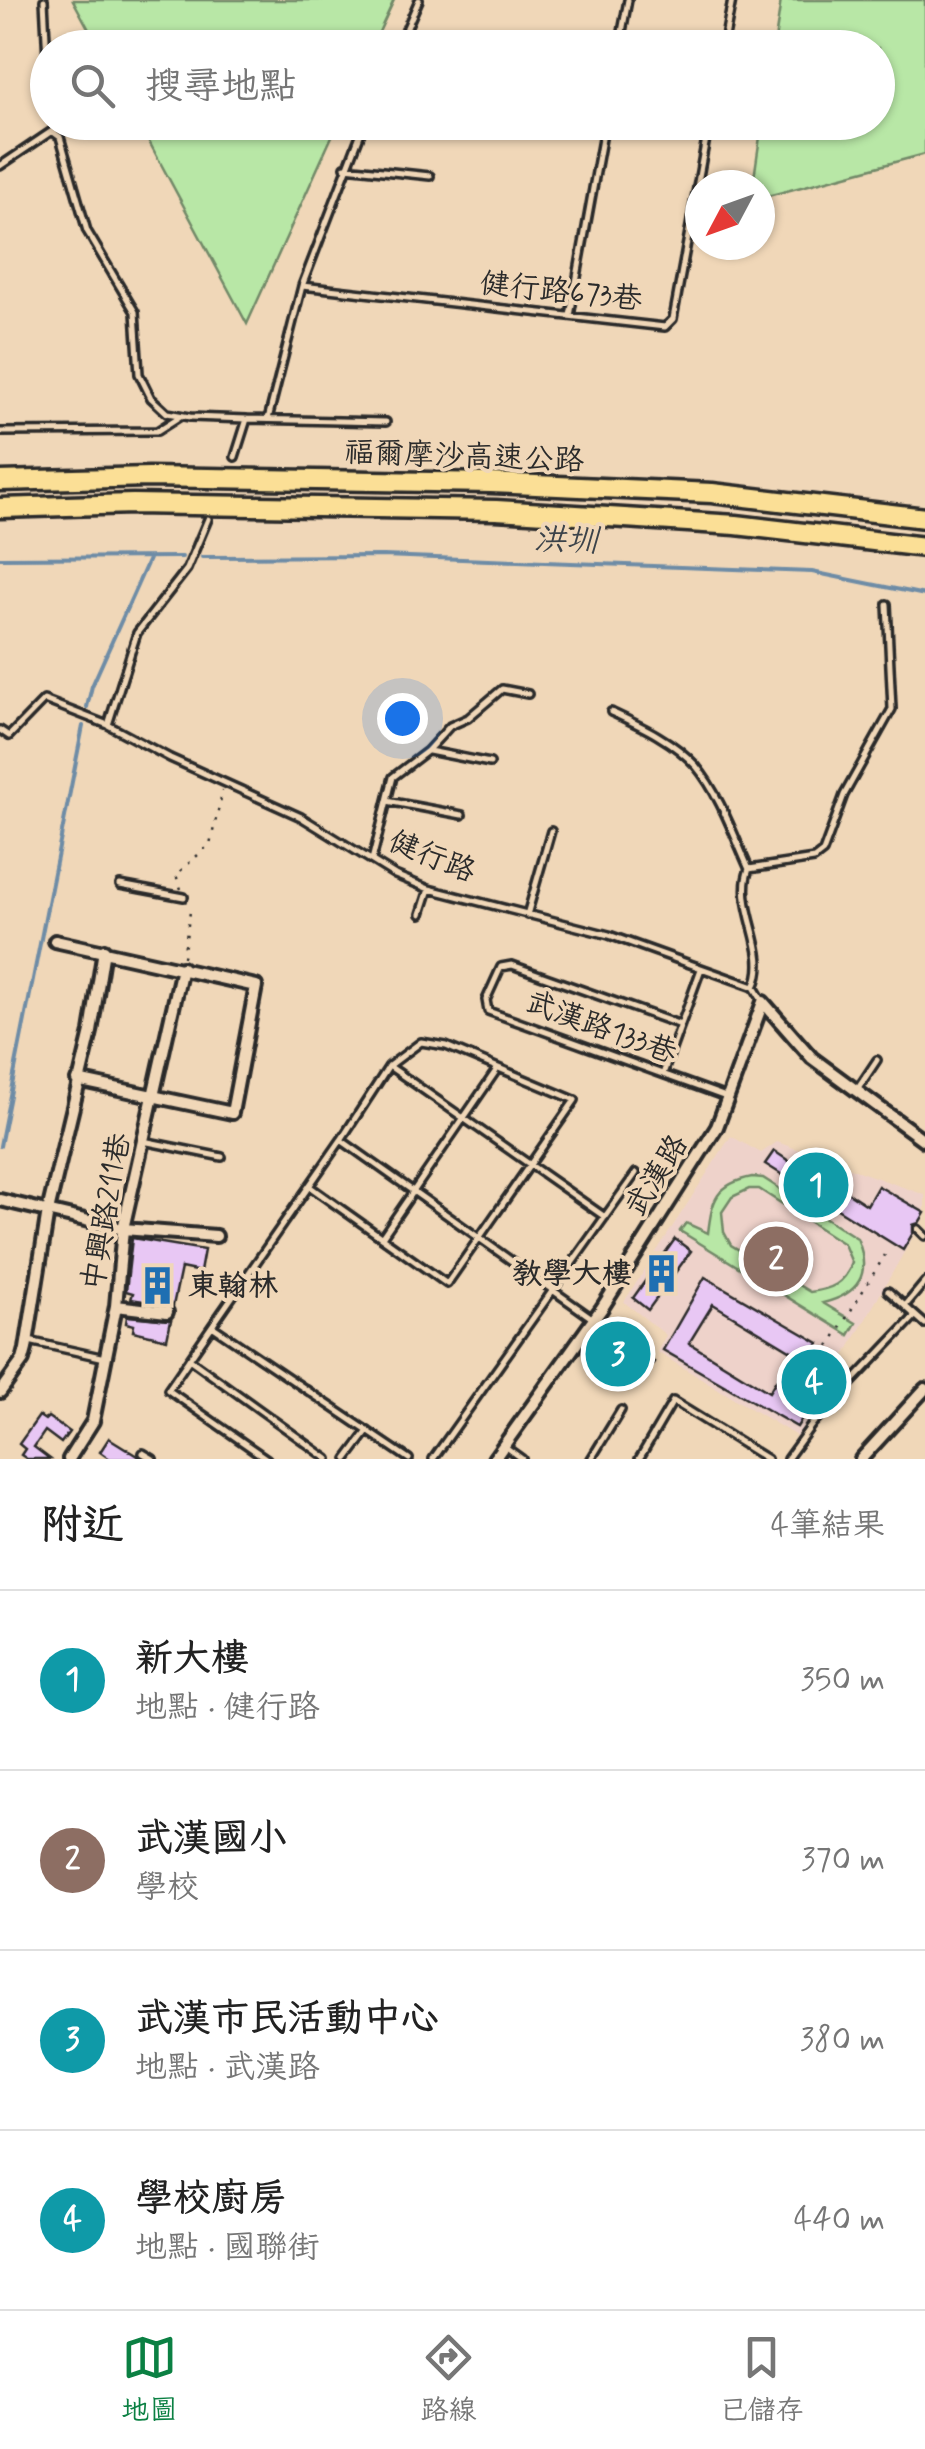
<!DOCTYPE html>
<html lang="zh-TW">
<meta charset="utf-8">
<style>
body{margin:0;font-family:Mynerve,"LXGW WenKai TC",sans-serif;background:#f2f2f2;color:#222}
.compass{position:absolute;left:685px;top:170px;width:90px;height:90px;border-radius:50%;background:#fff;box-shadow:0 2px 8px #0004;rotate:229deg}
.you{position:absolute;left:402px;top:718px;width:35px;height:35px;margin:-25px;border:8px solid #fff;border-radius:50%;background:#1a73e8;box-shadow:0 0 0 15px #1a73e833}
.badge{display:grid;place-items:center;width:65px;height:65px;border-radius:50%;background:#0b8043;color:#fff;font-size:32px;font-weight:700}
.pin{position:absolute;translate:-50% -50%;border:5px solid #fff;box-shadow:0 2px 10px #0006}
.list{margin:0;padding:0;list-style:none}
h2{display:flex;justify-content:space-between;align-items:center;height:130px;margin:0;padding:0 40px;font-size:42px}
h2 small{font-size:32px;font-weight:400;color:#767676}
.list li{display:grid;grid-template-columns:65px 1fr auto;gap:30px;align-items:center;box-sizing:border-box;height:180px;padding:0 40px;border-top:2px solid #e0e0e0}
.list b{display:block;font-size:38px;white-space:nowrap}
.list p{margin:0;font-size:32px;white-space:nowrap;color:#767676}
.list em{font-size:32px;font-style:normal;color:#767676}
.icon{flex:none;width:55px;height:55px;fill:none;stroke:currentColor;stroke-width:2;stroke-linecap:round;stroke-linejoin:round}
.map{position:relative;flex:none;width:925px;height:1459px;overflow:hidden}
.search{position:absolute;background:#fff;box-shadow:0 2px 8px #0004;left:30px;right:30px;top:30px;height:110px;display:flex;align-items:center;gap:25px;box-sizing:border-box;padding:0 35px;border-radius:55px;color:#767676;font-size:38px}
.sheet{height:850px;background:#fff}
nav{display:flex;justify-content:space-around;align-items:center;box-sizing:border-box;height:140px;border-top:2px solid #e0e0e0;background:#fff;font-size:28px;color:#767676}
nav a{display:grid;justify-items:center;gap:5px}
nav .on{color:#0b8043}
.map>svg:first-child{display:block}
.built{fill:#eed2ca}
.green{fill:#b8e7a6;stroke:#728968;stroke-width:2.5;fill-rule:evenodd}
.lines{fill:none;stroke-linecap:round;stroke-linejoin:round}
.stream{stroke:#6e8ca6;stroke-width:4}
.building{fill:#e8c7f4;stroke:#2b2b2b;stroke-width:2.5;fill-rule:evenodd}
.lane-casing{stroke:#2b2b2b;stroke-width:12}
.street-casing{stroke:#2b2b2b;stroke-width:18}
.highway-casing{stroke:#2b2b2b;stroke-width:25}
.path{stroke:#2b2b2b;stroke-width:2.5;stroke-dasharray:2.5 8;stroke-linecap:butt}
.lane{stroke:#f0d7b8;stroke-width:5}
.street{stroke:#f0d7b8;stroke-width:10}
.highway{stroke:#fbdf96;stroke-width:18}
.labels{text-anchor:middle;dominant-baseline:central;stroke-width:8;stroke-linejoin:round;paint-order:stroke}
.street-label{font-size:30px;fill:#2b2b2b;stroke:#f0d7b8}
.poi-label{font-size:30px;font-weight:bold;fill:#2b2b2b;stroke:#f0d7b8;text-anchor:end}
.water-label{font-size:32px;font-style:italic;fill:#3c434a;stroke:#f0d7b8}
</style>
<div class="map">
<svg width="925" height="1459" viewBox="0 0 925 1459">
<rect width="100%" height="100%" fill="#f0d7b8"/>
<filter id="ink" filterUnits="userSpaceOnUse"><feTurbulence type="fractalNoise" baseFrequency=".01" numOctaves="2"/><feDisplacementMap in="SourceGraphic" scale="20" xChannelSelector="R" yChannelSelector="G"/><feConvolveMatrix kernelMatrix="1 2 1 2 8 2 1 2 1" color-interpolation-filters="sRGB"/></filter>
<g filter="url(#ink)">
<!-- built -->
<path class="built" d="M731,1136l30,17 16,-11 148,53v21l-127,221 -141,-85 9,-17 -42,-33z"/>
<!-- green -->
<path class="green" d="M73,0h321l-22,47 -273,1z
M781,0h144v154l-165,44v-13h-7l9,-62 116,-1v-74l-104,-1z
M139,123h199l-91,201z
M752,1177l11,1 94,60c15,36 2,56 -34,65l33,20 -7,12 -169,-104 6,-8 22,10c4,-33 8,-49 44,-56zM749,1189h10l85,55 8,19c-8,21 -20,26 -42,29l-79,-47 -7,-13 -2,-20 10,-15z"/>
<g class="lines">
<!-- stream -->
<path class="stream" d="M202,557l181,-1 429,16 113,23
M0,558l182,-1
M87,707l5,-21 57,-127
M0,1146l83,-420"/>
</g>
<!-- building -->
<path class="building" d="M774,1151l24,16 3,-5 66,43 11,-19 47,27 -6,10 -6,2v8l-10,17 -138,-86z
M132,1238l72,12 -4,22 -19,-4 -8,38 -42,-7 2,-6 -7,-2z
M675,1239l16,12 -43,59 -15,-12z
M705,1277l114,66 -2,4 21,13 -41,67 -134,-77zM713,1304l80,48 -24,40 -80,-49z
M127,1316l44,4 -4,19 -34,-8 1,-6 -8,-2z
M597,1330l57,32 -11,20 -59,-34z
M39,1416l6,4 3,-3 21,15 -8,11 -16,-12 -11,16 16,12h-23l-6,-4 4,-6 -6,-5z
M109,1438l29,18 3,3h-31l-10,-7z"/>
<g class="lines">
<defs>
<path id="lane" d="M44,0l4,78
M398,48l21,-48
M619,48l9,-48
M723,48l9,-48
M0,166l52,-35 8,6 27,94 48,81 4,62 12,24 16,15 23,4 57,2
M345,167l85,9
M302,286l363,41 8,-8 36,-197
M570,316l35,-194
M268,419l34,-133 63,-164
M0,432l157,-1 22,-14
M235,457l12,-38 139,3
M208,519l-21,50 -50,64 -29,92 62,33 131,59 94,58 34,14 180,46 145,52 9,15
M611,712c30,14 63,29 85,54 24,29 38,70 53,103
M0,730l9,6 35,-36 64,25
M429,751l61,12
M387,801l75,14
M372,860l21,-83 34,-26 23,-25 18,-8 34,-29 26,5
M749,869l65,-10 9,-7 21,-57 48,-86 -5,-105
M749,869c-15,38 23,82 5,118
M120,885l64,12
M421,914l8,-25
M527,915l24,-84
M678,1024l-166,-59 -11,2 -15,33 2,11 238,86
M663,1074l38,-105
M857,1090l20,-30
M341,1140l-129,186 197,133
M143,1141l79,16
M309,1186l138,98 128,-184 -129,-54 -25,-4 -32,24
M918,1229l7,7
M382,1237l116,-169
M888,1291l37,33
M905,1306l20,-24
M592,1318l-251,-178 48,-74 216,151
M212,1326l-44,64 99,69
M29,1341l76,17
M189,1359l139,100
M504,1446l18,13
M143,1453l10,6
M347,1459l21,-28
M433,1459l203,-286
M591,1459l30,-49
M639,1459l34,-58 94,58
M787,1459l26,-36 102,-107"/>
<path id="street" d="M55,941l201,45 -24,127 -155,-33
M0,1200l123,29 93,7
M116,1306l51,6
M0,1392l23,-32 3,-11 22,-138 43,-179 13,-82
M69,1459l24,-38 23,-115 7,-77 59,-261
M494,1459l108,-151 115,-181 46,-125 49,56 113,83
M861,1459l64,-70"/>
<path id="highway" d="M0,481l149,-4 342,6 221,10 213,25
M0,508l133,-4 363,6 240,15 189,22"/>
</defs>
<!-- lane casing -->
<use href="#lane" class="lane-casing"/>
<!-- street casing -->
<use href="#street" class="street-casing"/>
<!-- highway casing -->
<use href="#highway" class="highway-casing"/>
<!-- path -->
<path class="path" d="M181,889l-5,-14 34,-31 13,-54
M183,957l7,-45 -2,-6
M829,1346l56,-91"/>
<!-- lane -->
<use href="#lane" class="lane"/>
<!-- street -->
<use href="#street" class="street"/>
<!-- highway -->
<use href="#highway" class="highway"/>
</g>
</g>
<!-- icons -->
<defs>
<symbol id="building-bare" viewBox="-9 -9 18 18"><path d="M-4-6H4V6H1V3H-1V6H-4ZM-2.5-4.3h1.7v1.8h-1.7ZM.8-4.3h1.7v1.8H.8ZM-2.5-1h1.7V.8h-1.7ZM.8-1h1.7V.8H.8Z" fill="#1f6fb2" stroke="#f0d7b8" stroke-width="2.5" paint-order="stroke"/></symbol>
</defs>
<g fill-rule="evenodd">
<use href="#building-bare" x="634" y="1246" width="55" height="55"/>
<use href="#building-bare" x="130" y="1258" width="55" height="55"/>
</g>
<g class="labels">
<!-- street labels -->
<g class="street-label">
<text transform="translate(561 292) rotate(6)">健行路673巷</text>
<text transform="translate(464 457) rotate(2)">福爾摩沙高速公路</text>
<text transform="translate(432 857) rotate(22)">健行路</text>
<text transform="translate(601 1028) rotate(20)">武漢路133巷</text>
<text transform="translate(657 1176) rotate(-58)">武漢路</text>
<text transform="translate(107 1212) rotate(-80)">中興路211巷</text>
</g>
<!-- poi labels -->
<g class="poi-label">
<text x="632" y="1274">教學大樓</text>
<text x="188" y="1286" text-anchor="start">東翰林</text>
</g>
<!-- water labels -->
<g class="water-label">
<text transform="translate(566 541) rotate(2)">洪圳</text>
</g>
</g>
</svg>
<svg class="compass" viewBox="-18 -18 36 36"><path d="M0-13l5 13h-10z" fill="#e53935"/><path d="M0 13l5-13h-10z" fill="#767676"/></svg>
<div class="you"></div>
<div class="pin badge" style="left:816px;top:1185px;background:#0f9aa8">1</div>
<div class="pin badge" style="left:776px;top:1259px;background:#8d6e63">2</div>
<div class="pin badge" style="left:618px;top:1354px;background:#0f9aa8">3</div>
<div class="pin badge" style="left:814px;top:1382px;background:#0f9aa8">4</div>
<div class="search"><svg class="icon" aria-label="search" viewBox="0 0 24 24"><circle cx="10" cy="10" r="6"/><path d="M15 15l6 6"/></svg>搜尋地點</div>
</div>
<section class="sheet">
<h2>附近<small>4筆結果</small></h2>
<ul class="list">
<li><span class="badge" style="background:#0f9aa8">1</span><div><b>新大樓</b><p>地點 · 健行路</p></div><em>350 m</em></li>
<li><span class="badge" style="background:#8d6e63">2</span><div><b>武漢國小</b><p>學校</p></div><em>370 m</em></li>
<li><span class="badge" style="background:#0f9aa8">3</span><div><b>武漢市民活動中心</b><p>地點 · 武漢路</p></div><em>380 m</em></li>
<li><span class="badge" style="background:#0f9aa8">4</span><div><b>學校廚房</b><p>地點 · 國聯街</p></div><em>440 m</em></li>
</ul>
</section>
<nav>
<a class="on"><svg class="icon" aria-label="map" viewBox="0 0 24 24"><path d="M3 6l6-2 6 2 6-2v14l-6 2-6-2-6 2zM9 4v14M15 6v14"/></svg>地圖</a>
<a><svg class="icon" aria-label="directions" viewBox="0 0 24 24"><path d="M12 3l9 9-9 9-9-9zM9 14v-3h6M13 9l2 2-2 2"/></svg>路線</a>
<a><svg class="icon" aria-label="saved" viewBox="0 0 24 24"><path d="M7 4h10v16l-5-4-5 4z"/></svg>已儲存</a>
</nav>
